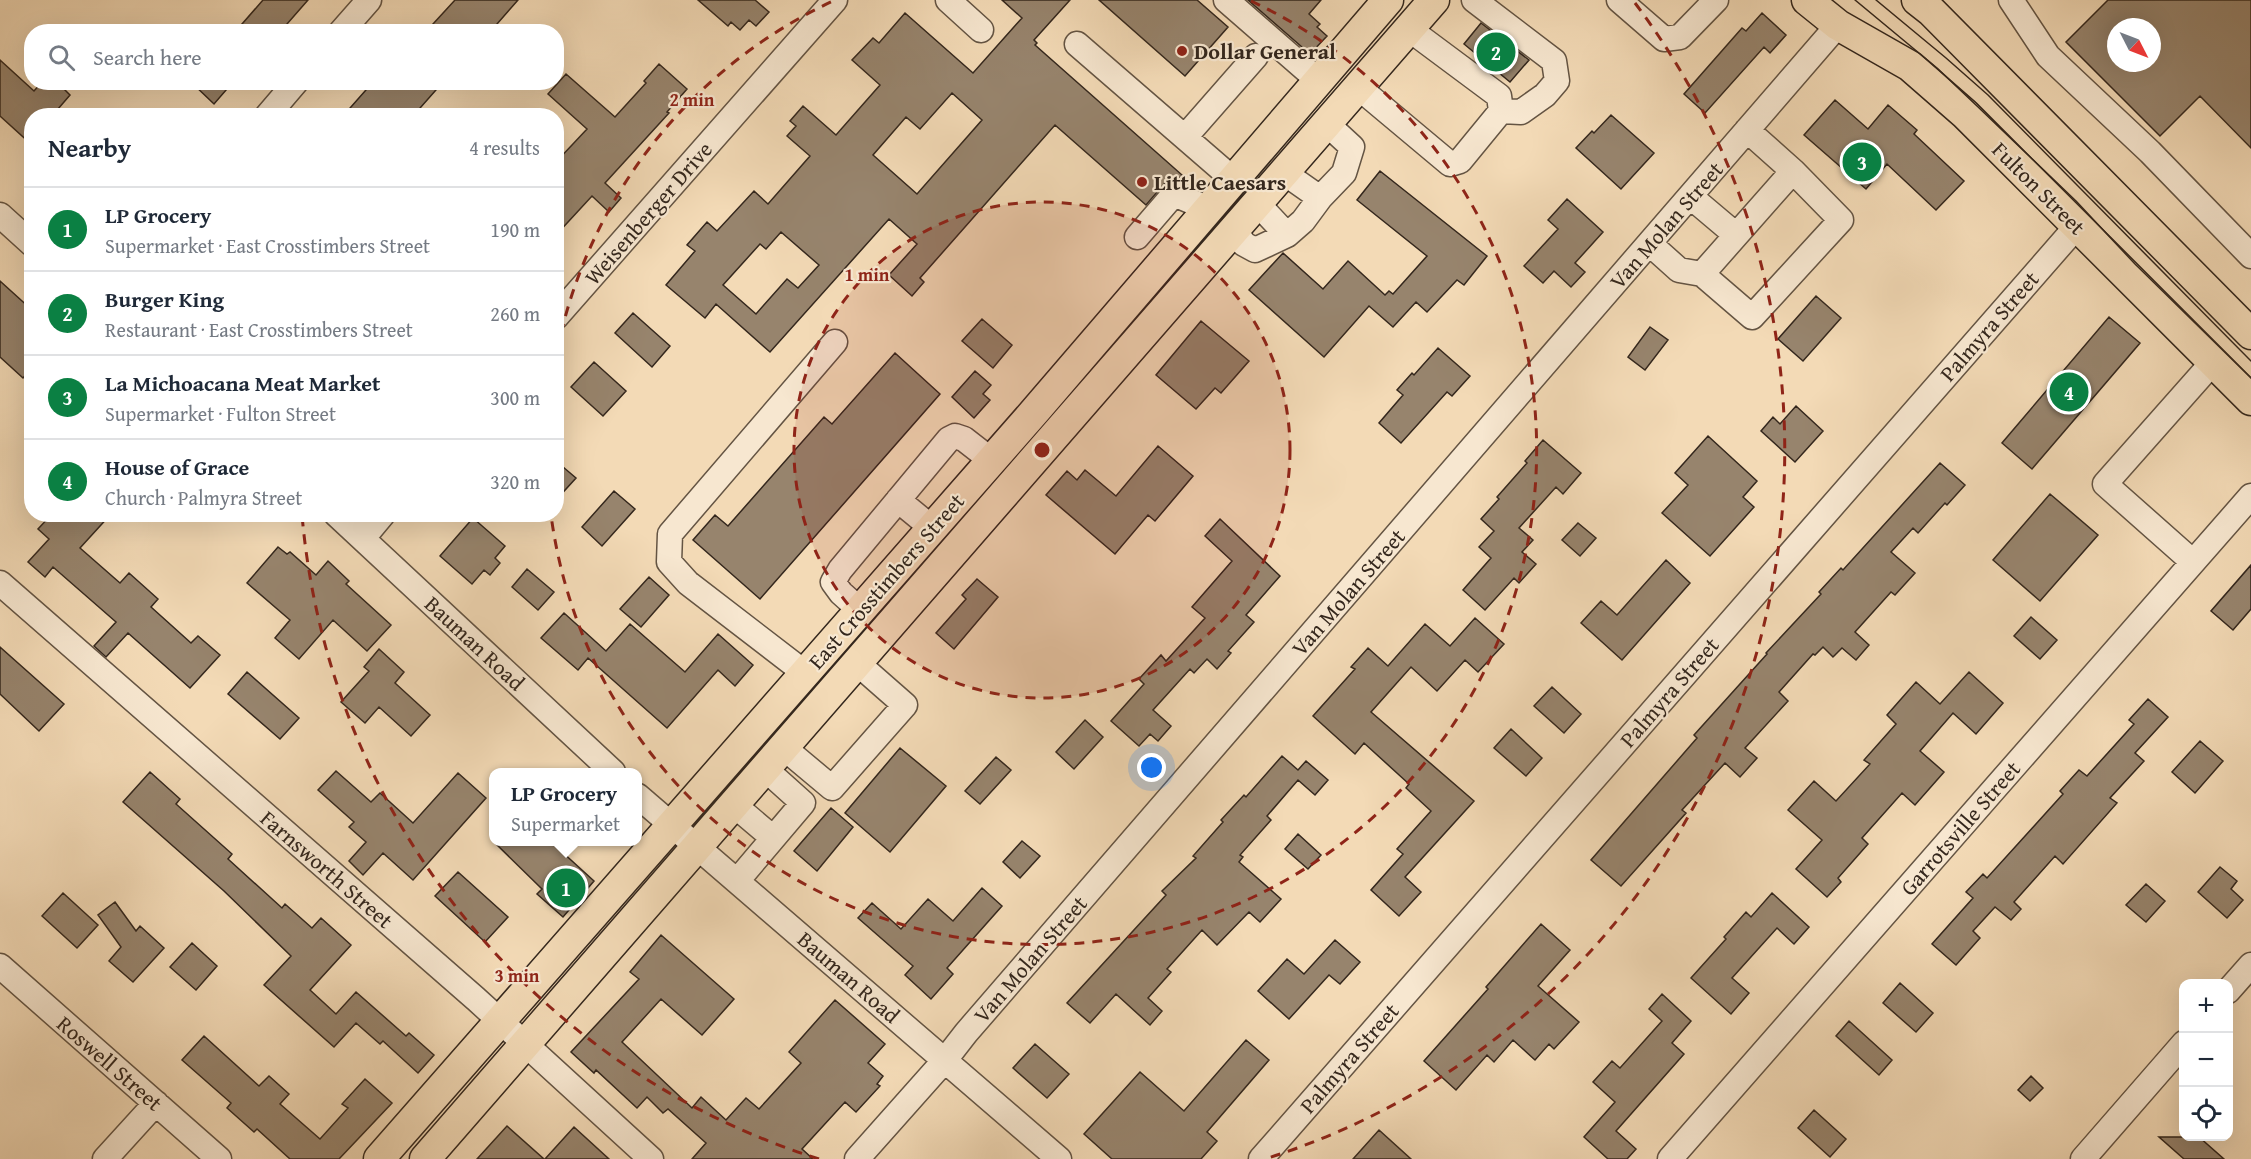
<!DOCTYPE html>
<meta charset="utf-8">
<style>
body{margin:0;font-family:"Gentium Book Plus",serif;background:#f2f2f3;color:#1f2937}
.controls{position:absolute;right:18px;bottom:18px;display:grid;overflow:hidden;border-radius:12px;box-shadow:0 6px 24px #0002}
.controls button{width:54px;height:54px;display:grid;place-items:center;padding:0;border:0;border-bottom:2px solid #e0e1e3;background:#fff;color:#1f2937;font:30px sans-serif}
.compass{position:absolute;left:2107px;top:18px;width:54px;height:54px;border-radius:50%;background:#fff;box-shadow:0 6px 24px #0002;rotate:132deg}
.you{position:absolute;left:1152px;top:768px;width:21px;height:21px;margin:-15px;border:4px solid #fff;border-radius:50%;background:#1a73e8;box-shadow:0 0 0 9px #1a73e833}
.badge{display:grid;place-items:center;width:39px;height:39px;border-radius:50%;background:#0b8043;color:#fff;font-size:20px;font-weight:700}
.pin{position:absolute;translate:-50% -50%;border:3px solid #fff;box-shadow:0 2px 6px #0006}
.popup{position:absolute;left:489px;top:768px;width:153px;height:78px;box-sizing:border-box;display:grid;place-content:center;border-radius:12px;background:#fff;filter:drop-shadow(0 2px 4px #0005);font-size:20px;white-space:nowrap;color:#747a83}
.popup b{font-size:22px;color:#1f2937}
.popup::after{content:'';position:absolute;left:50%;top:100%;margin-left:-12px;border:12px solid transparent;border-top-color:#fff}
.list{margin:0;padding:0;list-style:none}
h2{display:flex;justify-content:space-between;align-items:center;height:78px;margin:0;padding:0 24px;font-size:26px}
h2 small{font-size:20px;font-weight:400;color:#747a83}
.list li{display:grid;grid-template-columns:39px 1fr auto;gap:18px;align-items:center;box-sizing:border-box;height:84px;padding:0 24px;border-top:2px solid #e0e1e3}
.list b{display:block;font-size:22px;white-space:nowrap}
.list p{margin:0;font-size:20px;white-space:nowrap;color:#747a83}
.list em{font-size:20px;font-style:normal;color:#747a83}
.icon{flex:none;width:33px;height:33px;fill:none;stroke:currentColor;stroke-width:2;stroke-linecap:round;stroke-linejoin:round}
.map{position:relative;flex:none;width:2251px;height:1159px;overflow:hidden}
.search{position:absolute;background:#fff;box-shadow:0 6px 24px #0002;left:24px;top:24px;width:540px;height:66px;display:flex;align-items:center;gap:15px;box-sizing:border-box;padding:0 21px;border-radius:24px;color:#747a83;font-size:22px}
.panel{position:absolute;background:#fff;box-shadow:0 6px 24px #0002;left:24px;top:108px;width:540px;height:414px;border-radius:24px}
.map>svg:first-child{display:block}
.building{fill:#97846d;stroke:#34271d;stroke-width:1.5;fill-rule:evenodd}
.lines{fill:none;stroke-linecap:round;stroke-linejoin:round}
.minor-casing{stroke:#645443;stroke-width:27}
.major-casing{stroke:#34271d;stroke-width:33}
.minor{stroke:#f7e7d0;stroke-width:24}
.major{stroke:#f3dab6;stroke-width:30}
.tram{stroke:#34271d;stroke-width:1.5}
.ring{fill:none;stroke:#8f2418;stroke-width:3;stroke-dasharray:10 8}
.poi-dot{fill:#8f2418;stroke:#f7e7d0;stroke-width:2}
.labels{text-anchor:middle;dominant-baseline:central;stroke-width:4.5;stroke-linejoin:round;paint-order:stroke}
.poi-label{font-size:22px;font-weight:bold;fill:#34271d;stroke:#f7e7d0;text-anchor:start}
.street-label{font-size:22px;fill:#34271d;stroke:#f7e7d0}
.centre{fill:#8f2418;stroke:#f7e7d0;stroke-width:3}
.ring-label{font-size:18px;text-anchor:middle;font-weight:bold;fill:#8f2418;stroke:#f7e7d0;stroke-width:4.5;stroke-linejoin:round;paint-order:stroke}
</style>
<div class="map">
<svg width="2251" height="1159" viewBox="0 0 2251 1159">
<rect width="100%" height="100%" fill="#f3dab6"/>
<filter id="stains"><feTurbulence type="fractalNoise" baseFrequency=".00333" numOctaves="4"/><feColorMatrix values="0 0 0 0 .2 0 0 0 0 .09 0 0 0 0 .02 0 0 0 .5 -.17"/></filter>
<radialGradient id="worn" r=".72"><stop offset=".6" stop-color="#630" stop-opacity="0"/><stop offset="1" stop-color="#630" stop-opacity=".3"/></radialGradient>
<!-- building -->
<path class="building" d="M263,0h45l-28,32h-45z
M455,0h63l-28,32h-49l-8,-8z
M698,0h57l14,12 -13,14 -7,-6 -9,10 -9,-8 -3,4z
M1002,0h68l-36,40 3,3 -2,2 147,130 -5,6 -7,-1 -6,4 -18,21 -91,-80 -135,153 4,4 -12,14 -23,-21 28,-31 -28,-25 -119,133 -54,-48 -11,14 -39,-33 29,-34 -8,-6 20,-23 10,9 37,-40 14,13 42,-48 -23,-20 9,-10 -6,-5 13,-15 33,29 44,-50 -28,-25 21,-22 6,5 26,-30 68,60 49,-55zM952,93l30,27 -65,74 -44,-39 33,-38 14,12zM781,232l38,33 -21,23 -11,-9 -31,35 -33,-29 37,-41 6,5z
M1099,0h98l31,27 -43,49z
M1248,0h73l-12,14 11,10 -3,3 10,9 -17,18z
M2108,0h143v148l-51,-52 -40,40 -94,-94zM2116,27h36v36h-36z
M1762,13l24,22 -16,18 -6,-6 -59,66 -21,-19 58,-66 4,3z
M1481,23l48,37 -19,22 -46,-38z
M0,60l34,31 8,-9h15l13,13 -18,21h-20v29l-32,-29z
M659,64l28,25 -20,23 2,1 -64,70 16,15 -12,14 -17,-16 -36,39v-73l31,-33 -39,-35 18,-20 49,43 31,-34 -2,-2z
M191,82h42l-19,22z
M373,82h70l-30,34h-70z
M1835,100l33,29 20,-24 29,25 -3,4 50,47 -28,29 -49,-46 -21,25 -62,-54z
M1611,115l43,38 -33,36 -45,-41 16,-17 2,2z
M1380,171l107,85 -23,29 -7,-5 -30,32 -11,-10 -23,25 -24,-21 -45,51 -75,-67 34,-37 40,36 25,-28 37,34 4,-4 4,3 34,-38 -70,-56z
M1567,199l36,33 -28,31 10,9 -14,15 -17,-16 -11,12 -19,-17 34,-37 -10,-9z
M0,281l32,29v58l-9,10 -23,-21z
M1816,296l25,22 -38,43 -25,-22z
M633,313l37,33 -18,21 -37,-34z
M2109,317l31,26 -108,126 -30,-26z
M982,319l30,26 -19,23 -31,-27z
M1201,321l48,40 -28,32 -6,-5 -19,21 -40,-34z
M1650,327l18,13 -23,30 -17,-13z
M1438,348l32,28 -18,20 -5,-4 -46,51 -22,-20 24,-28 -6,-5 15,-17 2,2z
M895,353l45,41 -180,205 -67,-59 22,-25 13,11 96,-109 8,7z
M594,362l32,29 -23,25 -32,-29z
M975,371l16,14 -8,9 7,6 -16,18 -22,-21z
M1796,406l27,25 -28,31 -34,-31 12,-14 7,7z
M1708,436l49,45 -14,16 11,10 -44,49 -48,-43 26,-28 -13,-12z
M1543,440l38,33 -18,21 -7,-7 -37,41 14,12 -11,12 14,12 -17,19 -5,-5 -29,32 -22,-20 28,-32 -12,-11 15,-16 -13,-12 18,-20 -2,-2 30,-34 -2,-2z
M1158,446l35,30 -38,45 -7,-6 -33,39 -69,-59 21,-24 10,9 8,-10 31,26z
M556,461l20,17 -20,22z
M1940,463l25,22 -18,20 -2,-2 -27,30 -5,-5 -22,24 24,21 -20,22 -4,-3 -36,40 14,13 -13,15 -14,-12 -9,9 -10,-10 -8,8 -2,-1 -34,38 9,9 -43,47 12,10 -17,19 -15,-14 -43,47 4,3 -65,73 -30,-26 106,-122 -3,-3 73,-81 -1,-1 55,-59 -2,-2 22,-24 2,2z
M614,491l21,18 -33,37 -20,-19z
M2050,494l48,41 -58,66 -47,-41z
M52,514h59l-31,34 40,35 9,-10 29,26 -7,8 40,36 7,-7 22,19 -30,33 -62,-55 -22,24 -12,-11 22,-24 -63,-55 -8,10 -17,-15 21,-23 -11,-10z
M473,518l32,28 -10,12 5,5 -10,12 -6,-5 -12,14 -32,-28z
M1220,519l60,57 -34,39 8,7 -26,29 3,2 -14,16 -10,-10 -13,14 -4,-4 -37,41 18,16 -13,15 -8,-7 -11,12 -28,-25 33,-37 -5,-5 22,-24 5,6 39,-43 -13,-11 40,-46 -27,-25z
M1578,523l18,15 -16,18 -18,-16z
M278,547l9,7 3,-2 26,23 12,-14 21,20 -3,3 45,41 -24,26 -34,-31 -34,39 -24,-21 15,-18 -43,-37z
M1666,560l24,23 -68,77 -41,-37 20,-22 16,14z
M2251,565v44l-18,21 -22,-19z
M527,569l27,23 -16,18 -26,-23z
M649,577l20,18 -28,32 -21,-18z
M977,579l21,18 -44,52 -18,-16 30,-34 -4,-4z
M564,613l42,38 24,-27 55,48 33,-38 35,31 -18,21 -17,-16 -51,58 -79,-70 -10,12 -37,-32z
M2031,617l26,23 -17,19 -26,-23z
M1475,618l29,26 -26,28 -13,-12 -28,31 -26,-24 -40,45 103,89 -69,76 16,15 -22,24 -28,-26 32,-36 -6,-5 34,-38 -25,-23 3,-4 -45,-41 -9,11 -42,-38 42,-47 -4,-2 17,-19 20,18 37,-42 25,22z
M0,647l64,57 -25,27 -39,-37z
M379,649l25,23 -9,11 35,32 -19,21 -32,-29 -14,16 -24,-21 28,-31 -5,-4z
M247,672l52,46 -19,21 -52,-45z
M1969,672l34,31 -27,31 -23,-21 -33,38 24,21 -29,33 -13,-12 -40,45 6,6 -30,34 3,4 -14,15 -31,-28 26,-29 -34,-30 26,-29 22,20 34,-37 -6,-4 32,-36 -9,-9 29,-33 24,22z
M1552,687l29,27 -17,19 -30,-27z
M2148,699l20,18 -33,36 9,8 -34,37 7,5 -54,61 -8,-8 -41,46 7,7 -10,11 -16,-13 -22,24 7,7 -24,27 -24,-21 41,-46 -7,-6 17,-18 4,4 76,-84 -3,-3 19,-21 8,6 47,-52 -5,-4z
M1085,720l18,17 -29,32 -18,-17z
M1511,729l31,29 -16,18 -32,-28z
M2200,741l23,20 -28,32 -23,-21z
M900,748l46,38 -56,66 -45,-39z
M1282,756l16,14 8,-9 22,19 -13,15 -17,-15 -31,36 4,4 -31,35 3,2 -4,5 42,37 -21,23 -11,-10 -32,33 -15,-15 -35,39 4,3 -23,26 14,13 -12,14 -34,-31 -26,29 -23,-20 99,-108 -4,-4 34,-33 -3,-2 30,-34 -2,-2 23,-25 2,2z
M996,757l15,13 -31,34 -15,-13z
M336,771l35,31 9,-9 33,30 45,-50 28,25 -73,82 -30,-27 -20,22 -14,-14 17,-19 -17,-15 5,-5 -36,-32z
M150,772l30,27 -4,5 56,50 -4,5 54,49 3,-4 27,24 9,-10 30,27 -41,45 26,24 20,-22 50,44 3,-3 25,22 -16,18 -35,-32 -3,3 -24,-21 -22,24 -70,-62 27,-29 -67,-65 -101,-89z
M831,808l22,19 -36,44 -23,-20z
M1298,834l23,21 -13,14 -23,-20z
M1022,841l18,15 -20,22 -17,-16z
M494,842h74l-8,8 34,31 -31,36 -26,-23 5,-5z
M2220,867l17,14 -6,8 12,11 -16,18 -29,-26z
M458,872l50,45 -23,25 -50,-46z
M2146,884l19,17 -19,21 -20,-17z
M982,888l20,18 -55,62 6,6 -22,25 -26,-24 8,-9 -55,-48 14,-15 29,26 27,-30 25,22z
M63,893l35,32 -21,23 -35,-32z
M1772,893l37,34 -15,17 -17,-16 -45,50 17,15 -18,21 -40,-36 35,-39 -2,-2 22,-25 5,5z
M115,902l21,29 4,-5 24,22 -31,34 -24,-21 12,-14 -23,-32z
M1541,924l29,26 -32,36 41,36 -25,27 -5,-5 -14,16 -22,-20 -19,22 -7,-7 -31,35 -32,-29 64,-72 -2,-2z
M661,935l73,64 -32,36 -41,-36 -39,43 70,66 9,-11 25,23 20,-22 13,11 42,-46 -12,-11 46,-52 50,44 -17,19 15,13 -6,8 3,2 -24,26 -11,-10 -43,47 11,10h-121l14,-16 -38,-34 -5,4 -16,-16 -10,11 -41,-38 -2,3 -23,-21 68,-73 -9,-7z
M1335,940l25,22 -20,22 -11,-9 -40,44 -31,-28 29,-32 17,15z
M192,943l25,23 -21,24 -26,-23z
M1900,983l33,30 -17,19 -33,-29z
M1662,994l29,27 -19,22 12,11 -68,77 20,18 -9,10h-19l-24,-22 31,-35 -22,-20 19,-21 8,7 42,-47 -13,-12z
M1849,1021l43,39 -13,15 -43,-39z
M204,1036l55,50 10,-10 20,18 -9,10 40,35 28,-31 -6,-4 23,-25 27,24 -53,56h-49l-33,-30 -3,3 -27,-24 4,-5 -49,-43z
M1246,1040l23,20 -62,72 10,9 -16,18h-89l-28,-25 56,-62 44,39z
M1035,1044l34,30 -22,24 -34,-30z
M2031,1076l12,12 -13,13 -12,-11z
M1814,1110l32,29 -16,18 -32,-29z
M507,1126l37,33h-67z
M574,1127l35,32h-64z
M1379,1130l32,29h-58z
M2159,1137h40l25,22h-40z"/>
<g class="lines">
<defs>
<path id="minor" d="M948,0l33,30
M1226,0l93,81
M1474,0l80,61 3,20 -12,14 -24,17 -20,-1
M1619,0l45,39 16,-2 36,-37
M2011,0l37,56 102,96 101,104
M341,32l28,-32
M1077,44l157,136
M1358,87l92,77 10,-3 41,-50 -2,-15 -90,-67
M267,116l29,-34
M1747,130l46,41 48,49 -89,97 -50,-43 91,-103
M1185,137l71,-81
M1283,172l37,26 24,-25 8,-26 -26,-24
M1691,197l45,38
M1257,203l30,32 16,-14 17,-23
M0,215l32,29
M1234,229l10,15 11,6 32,-15
M1137,237l37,-43 35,15
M1650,244l29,26 23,4
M556,317l279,-317
M898,500l34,28
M336,514l277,258
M363,538l20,-24
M2193,562l-88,-78 108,-122
M0,583l476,416 175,160
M860,610l-19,-17 -8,-11 7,-12 109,-131 6,-3 9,3 27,21
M805,673l-117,-90 -19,-21 1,-28 165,-192
M783,747l49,41 73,-83 -49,-43
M638,796l421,363
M733,804l40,34
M737,881l66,-78 -39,-35
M0,966l219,193
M2228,991l23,-26
M105,1159l51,-56
M857,1159l88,-99 21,-27 872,-1008
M1261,1159l816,-933
M1670,1159l581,-663
M2083,1159l101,-116"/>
<path id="major" d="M1807,0l31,25 72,41 55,48 286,286
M1917,0l14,11 320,323
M379,1159l656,-748 353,-411
M425,1159l1009,-1159"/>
</defs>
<!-- minor casing -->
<use href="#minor" class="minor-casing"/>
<!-- major casing -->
<use href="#major" class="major-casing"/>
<!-- minor -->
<use href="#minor" class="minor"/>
<!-- major -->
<use href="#major" class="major"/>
<!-- tram -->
<path class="tram" d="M1855,0l82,68 40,38 99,95 59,63 116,114
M1876,0l70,58 42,37 263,266"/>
</g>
<!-- distance rings -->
<circle cx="1042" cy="450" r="248" fill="#8f2418" fill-opacity=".12"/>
<g class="ring">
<circle cx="1042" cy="450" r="248"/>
<path d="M557 351A495 495 0 0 1 833 1M1251 1A495 495 0 1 1 551 515"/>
<path d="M819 1159A743 743 0 0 1 302 515M1635 3A743 743 0 0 1 1265 1159"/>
</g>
<!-- markers -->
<g class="poi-dot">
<circle cx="1182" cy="51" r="6"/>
<circle cx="1142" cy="182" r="6"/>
</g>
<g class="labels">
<!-- poi labels -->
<g class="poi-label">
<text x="1194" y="51">Dollar General</text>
<text x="1154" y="182">Little Caesars</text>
</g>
<!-- street labels -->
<g class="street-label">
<text transform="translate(2039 188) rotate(45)">Fulton Street</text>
<text transform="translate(648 213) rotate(-49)">Weisenberger Drive</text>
<text transform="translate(1666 225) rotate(-49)">Van Molan Street</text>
<text transform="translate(1989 326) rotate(-49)">Palmyra Street</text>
<text transform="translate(886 581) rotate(-49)">East Crosstimbers Street</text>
<text transform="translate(1348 592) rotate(-49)">Van Molan Street</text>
<text transform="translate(475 643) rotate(43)">Bauman Road</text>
<text transform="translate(1669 692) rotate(-49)">Palmyra Street</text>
<text transform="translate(1960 828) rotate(-49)">Garrotsville Street</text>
<text transform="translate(327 869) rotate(41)">Farnsworth Street</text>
<text transform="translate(1030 959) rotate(-49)">Van Molan Street</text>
<text transform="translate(849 977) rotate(41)">Bauman Road</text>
<text transform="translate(1349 1058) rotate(-49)">Palmyra Street</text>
<text transform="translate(110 1063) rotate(41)">Roswell Street</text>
</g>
</g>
<circle cx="1042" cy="450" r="9" class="centre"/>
<g class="ring-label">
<text x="692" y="106">2 min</text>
<text x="867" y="281">1 min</text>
<text x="517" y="982">3 min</text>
</g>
<rect width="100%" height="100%" filter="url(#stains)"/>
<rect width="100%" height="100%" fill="url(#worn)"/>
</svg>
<div class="controls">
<button>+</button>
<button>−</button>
<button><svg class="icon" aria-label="locate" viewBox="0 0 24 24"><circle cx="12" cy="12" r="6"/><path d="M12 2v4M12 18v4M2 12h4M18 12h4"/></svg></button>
</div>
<svg class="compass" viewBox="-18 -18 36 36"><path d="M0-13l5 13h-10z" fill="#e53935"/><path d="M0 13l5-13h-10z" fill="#747a83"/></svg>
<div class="you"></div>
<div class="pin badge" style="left:566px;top:888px">1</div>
<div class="popup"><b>LP Grocery</b>Supermarket</div>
<div class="pin badge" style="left:1496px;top:52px">2</div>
<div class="pin badge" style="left:1862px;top:162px">3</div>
<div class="pin badge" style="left:2069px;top:392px">4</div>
<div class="search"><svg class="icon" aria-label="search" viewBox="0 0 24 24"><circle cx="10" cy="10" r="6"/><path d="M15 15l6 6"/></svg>Search here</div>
<section class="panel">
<h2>Nearby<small>4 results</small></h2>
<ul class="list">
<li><span class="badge">1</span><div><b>LP Grocery</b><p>Supermarket · East Crosstimbers Street</p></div><em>190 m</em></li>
<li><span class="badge">2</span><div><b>Burger King</b><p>Restaurant · East Crosstimbers Street</p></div><em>260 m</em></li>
<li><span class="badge">3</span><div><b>La Michoacana Meat Market</b><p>Supermarket · Fulton Street</p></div><em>300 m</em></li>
<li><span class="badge">4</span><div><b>House of Grace</b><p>Church · Palmyra Street</p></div><em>320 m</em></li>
</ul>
</section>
</div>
